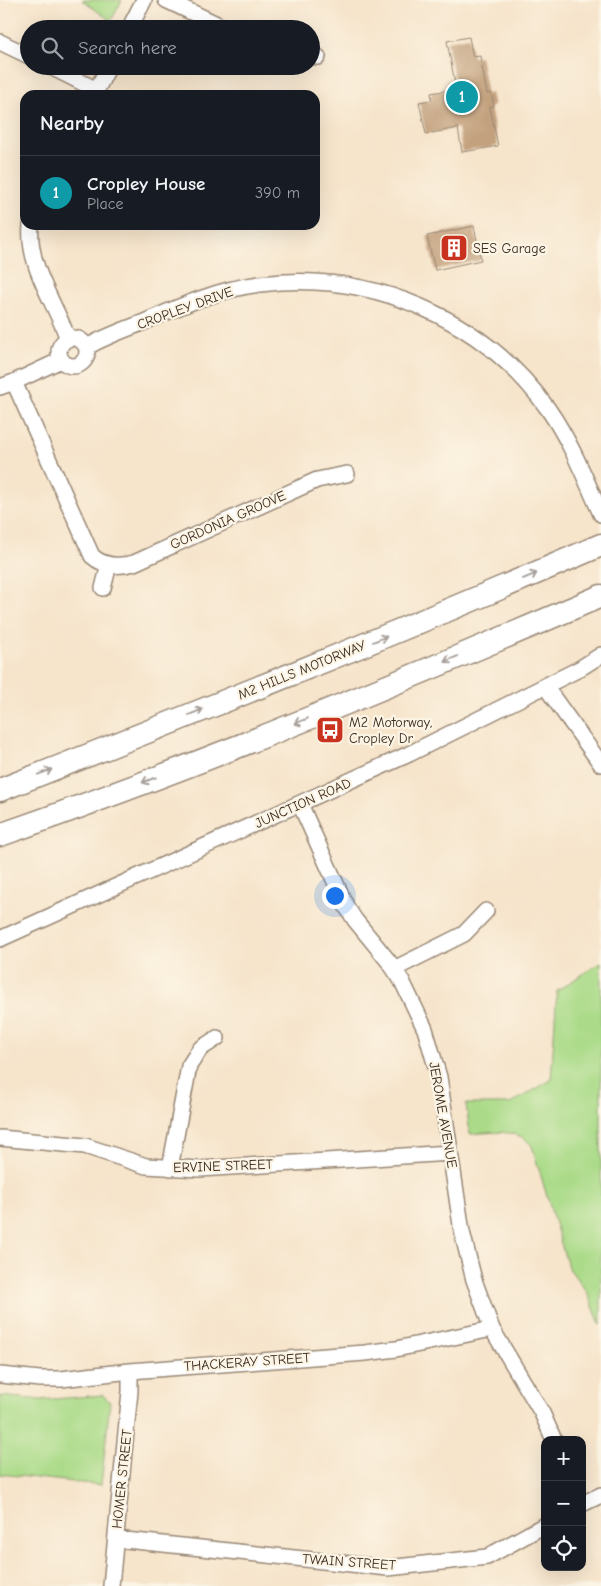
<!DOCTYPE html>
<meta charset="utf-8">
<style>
body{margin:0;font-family:"Comic Neue",sans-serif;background:#20242c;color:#f1f3f6}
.controls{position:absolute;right:15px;bottom:15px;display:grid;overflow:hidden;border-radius:10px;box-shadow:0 5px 20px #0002}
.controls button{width:45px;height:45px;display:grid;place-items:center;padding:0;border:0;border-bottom:1px solid #363941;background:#171b24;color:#f1f3f6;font:25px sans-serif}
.you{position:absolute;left:334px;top:895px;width:18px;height:18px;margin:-12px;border:4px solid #fff;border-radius:50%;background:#1a73e8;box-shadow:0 0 0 8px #1a73e833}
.badge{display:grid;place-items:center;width:32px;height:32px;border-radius:50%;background:#8c9099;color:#fff;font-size:16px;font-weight:700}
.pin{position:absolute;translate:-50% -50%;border:2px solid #fff;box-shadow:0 1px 5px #0006}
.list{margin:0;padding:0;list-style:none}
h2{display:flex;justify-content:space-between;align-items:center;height:65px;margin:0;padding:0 20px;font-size:21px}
h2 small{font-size:16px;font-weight:400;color:#9ea1a6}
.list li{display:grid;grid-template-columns:32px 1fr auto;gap:15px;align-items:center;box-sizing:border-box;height:75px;padding:0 20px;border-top:1px solid #363941}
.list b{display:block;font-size:19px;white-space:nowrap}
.list p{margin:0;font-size:16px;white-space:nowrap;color:#9ea1a6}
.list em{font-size:16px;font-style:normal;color:#9ea1a6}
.icon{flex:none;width:28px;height:28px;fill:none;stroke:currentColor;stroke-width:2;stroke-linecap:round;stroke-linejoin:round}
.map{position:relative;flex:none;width:601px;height:1586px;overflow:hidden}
.search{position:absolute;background:#171b24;box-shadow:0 5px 20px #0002;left:20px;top:20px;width:300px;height:55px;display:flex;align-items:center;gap:12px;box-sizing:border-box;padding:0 18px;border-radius:28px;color:#9ea1a6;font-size:19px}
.panel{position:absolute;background:#171b24;box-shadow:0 5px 20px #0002;left:20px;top:90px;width:300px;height:140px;border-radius:15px}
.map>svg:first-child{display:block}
.green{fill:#abdb89;stroke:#738254}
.building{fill:#c3a17e}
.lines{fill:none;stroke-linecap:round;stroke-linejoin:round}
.minor-casing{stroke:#988774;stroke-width:18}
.highway-casing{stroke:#988774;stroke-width:25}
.minor{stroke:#fff;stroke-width:15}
.highway{stroke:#fff;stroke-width:22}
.oneway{stroke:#a79f9a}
.labels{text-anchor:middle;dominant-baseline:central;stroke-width:4.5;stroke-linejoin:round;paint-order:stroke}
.poi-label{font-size:14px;fill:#3b2a1e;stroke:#fcf5e5;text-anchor:start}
.street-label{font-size:14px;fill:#3b2a1e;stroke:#fcf5e5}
</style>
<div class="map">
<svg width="601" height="1586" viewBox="0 0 601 1586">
<rect width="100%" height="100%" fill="#fcf5e5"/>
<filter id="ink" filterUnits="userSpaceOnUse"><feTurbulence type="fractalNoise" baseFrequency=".02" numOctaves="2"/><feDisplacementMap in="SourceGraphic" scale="10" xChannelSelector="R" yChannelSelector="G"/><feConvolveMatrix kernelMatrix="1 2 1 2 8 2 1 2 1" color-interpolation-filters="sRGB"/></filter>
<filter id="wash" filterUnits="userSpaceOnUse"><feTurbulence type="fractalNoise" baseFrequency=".0096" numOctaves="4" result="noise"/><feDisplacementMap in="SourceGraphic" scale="20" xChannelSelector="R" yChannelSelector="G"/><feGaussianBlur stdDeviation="1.12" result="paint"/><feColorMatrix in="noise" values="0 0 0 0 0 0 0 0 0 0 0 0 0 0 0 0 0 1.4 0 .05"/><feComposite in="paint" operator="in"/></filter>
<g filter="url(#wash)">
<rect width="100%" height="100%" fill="#f6e4cb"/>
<!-- green -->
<path class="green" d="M82,0h40l-11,21z
M601,962v364l-14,-34 -19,-25 -36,-121c-14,-19 -41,-13 -62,-12l-4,-30h44l41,-24 6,-89z
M103,1395l7,7 -9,83 -101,-11v-78l41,4z"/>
<g id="blocks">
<!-- building -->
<path class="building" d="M469,37l4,20 7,-1 7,38 4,-1 3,13 -4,1 8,39 -36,6 -4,-24 -32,6 -7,-32 13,-2 -1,-7 25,-4 -9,-48z
M474,226l7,34 -46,10 -8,-34z"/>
</g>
</g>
<g filter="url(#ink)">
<use href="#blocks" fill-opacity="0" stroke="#988774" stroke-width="1"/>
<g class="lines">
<defs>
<path id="minor" d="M166,0l61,29
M129,29l15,-29
M0,42l29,14
M311,56l7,1
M49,66l48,24
M94,95l15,-29
M31,225c-4,41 24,77 37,114
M59 352a14 14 0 1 1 28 0a14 14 0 1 1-28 0Z
M87,347c17,-10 37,-17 55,-24 38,-17 77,-34 118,-39 111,-14 223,34 288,125 23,33 37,69 53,105
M14,382l78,174c12,11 27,11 42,7l183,-83 30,-6
M0,387l14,-5 47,-22
M103,588l6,-23
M545,686l56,78
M300,804l46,102 9,14 35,43 12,18 23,48 14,48 23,155 12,48 18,49 50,84 12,27
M0,939l409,-185 170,-85 22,-14
M394,969l70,-35 22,-23
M0,1138l85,8 61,20 54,3 250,-16
M170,1168l19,-102 11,-17 17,-11
M0,1375l40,4h21l69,-8 235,-18 31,-4 96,-20
M582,1504l19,-9
M116,1539l272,29 99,-11 58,-32
M111,1586l19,-195v-20"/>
<path id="highway" d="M0,790c201,-79 403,-159 601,-245
M0,835c204,-71 403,-154 601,-239"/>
</defs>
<!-- minor casing -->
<use href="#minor" class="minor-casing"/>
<!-- highway casing -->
<use href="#highway" class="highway-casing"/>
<!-- minor -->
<use href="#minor" class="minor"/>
<!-- highway -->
<use href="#highway" class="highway"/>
</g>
<!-- one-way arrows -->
<defs><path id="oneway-shaft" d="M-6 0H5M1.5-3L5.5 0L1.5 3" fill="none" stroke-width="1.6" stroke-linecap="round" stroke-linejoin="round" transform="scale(1.25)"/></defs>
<g class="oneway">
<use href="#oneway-shaft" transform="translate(530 576) rotate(-23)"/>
<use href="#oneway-shaft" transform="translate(380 639) rotate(-22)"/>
<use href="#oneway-shaft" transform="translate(451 659) rotate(158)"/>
<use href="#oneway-shaft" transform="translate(196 712) rotate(-22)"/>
<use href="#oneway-shaft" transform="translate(301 721) rotate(159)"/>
<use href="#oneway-shaft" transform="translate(45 772) rotate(-21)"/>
<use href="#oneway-shaft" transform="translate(149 780) rotate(159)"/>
</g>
</g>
<!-- icons -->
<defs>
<symbol id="building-square" viewBox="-11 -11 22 22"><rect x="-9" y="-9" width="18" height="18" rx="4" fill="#c8321e" stroke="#fcf5e5"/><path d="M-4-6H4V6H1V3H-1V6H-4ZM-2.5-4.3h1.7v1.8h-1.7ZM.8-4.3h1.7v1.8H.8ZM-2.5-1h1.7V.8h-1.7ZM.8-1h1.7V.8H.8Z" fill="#fff"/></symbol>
<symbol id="bus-square" viewBox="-11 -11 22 22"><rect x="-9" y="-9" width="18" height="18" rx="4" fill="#c8321e" stroke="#fcf5e5"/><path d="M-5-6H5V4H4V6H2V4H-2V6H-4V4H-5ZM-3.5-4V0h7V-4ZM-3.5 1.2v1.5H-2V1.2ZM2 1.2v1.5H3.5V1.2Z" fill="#fff"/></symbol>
</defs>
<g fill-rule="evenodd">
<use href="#building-square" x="438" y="232" width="32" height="32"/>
<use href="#bus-square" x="314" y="714" width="32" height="32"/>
</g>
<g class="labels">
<!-- poi labels -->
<g class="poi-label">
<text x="473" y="248">SES Garage</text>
<text x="349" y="722">M2 Motorway,<tspan x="349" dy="16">Cropley Dr</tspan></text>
</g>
<!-- street labels -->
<g class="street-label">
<text transform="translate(185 308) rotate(-20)">CROPLEY DRIVE</text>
<text transform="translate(228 520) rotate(-24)">GORDONIA GROOVE</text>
<text transform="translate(302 670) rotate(-22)">M2 HILLS MOTORWAY</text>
<text transform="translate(303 803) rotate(-24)">JUNCTION ROAD</text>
<text transform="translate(443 1115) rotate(80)">JEROME AVENUE</text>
<text transform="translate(223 1166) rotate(-2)">ERVINE STREET</text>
<text transform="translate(247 1362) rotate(-4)">THACKERAY STREET</text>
<text transform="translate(122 1479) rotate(-84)">HOMER STREET</text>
<text transform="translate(349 1562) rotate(4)">TWAIN STREET</text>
</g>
</g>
</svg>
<div class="controls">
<button>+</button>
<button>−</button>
<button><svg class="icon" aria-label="locate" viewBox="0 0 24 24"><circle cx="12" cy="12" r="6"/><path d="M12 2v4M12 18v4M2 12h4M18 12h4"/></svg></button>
</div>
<div class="you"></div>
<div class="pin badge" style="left:462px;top:97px;background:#0f9aa8">1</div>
<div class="search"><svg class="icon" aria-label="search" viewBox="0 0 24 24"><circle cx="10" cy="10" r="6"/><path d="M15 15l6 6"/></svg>Search here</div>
<section class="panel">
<h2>Nearby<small></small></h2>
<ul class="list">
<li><span class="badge" style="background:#0f9aa8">1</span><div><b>Cropley House</b><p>Place</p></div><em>390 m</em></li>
</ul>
</section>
</div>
